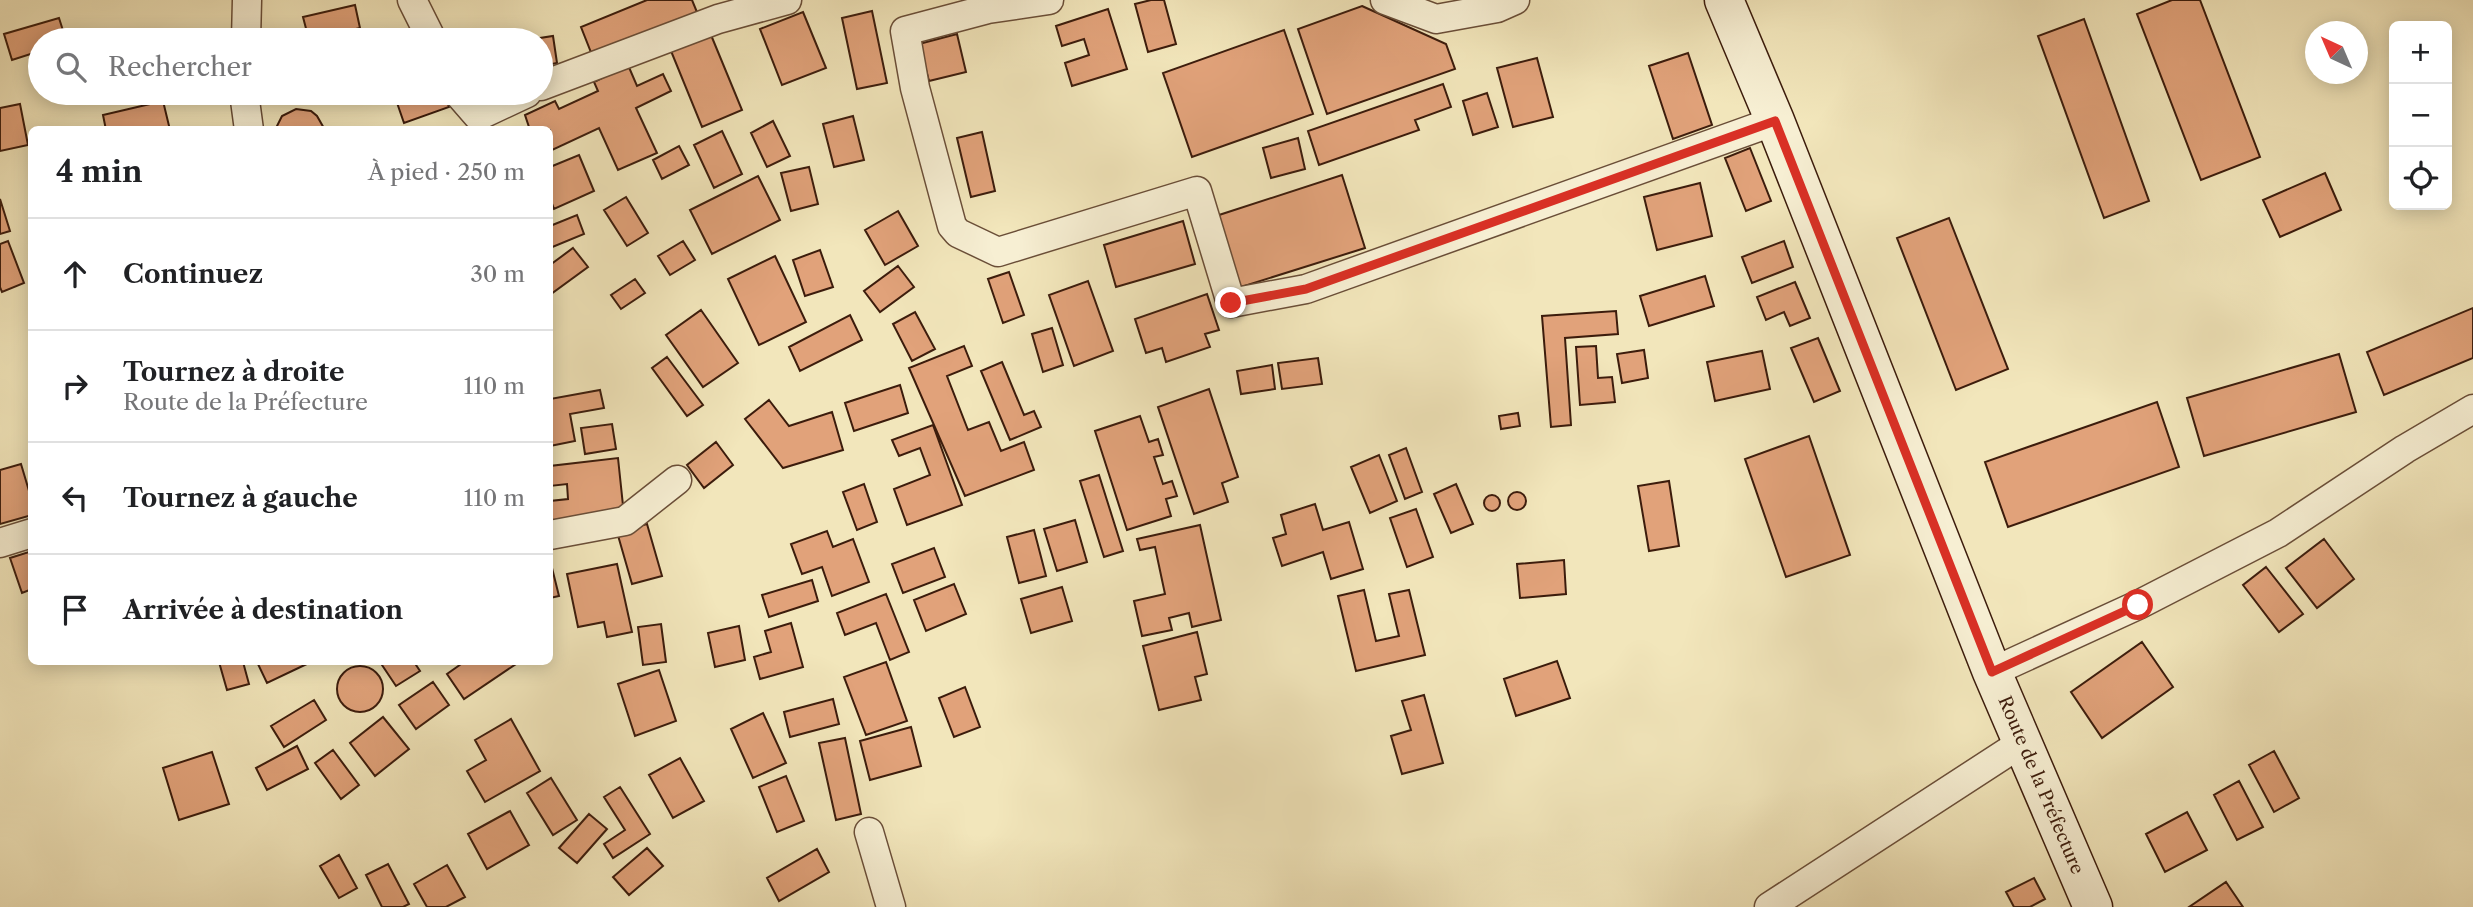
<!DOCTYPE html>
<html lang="fr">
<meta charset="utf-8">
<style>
body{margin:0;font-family:"Libre Caslon Text",serif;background:#f6f6f6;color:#202124}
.controls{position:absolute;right:21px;top:21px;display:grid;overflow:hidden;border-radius:10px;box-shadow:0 4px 18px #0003}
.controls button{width:63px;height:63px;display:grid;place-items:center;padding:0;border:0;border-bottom:2px solid #e0e0e0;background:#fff;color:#202124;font:35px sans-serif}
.compass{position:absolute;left:2305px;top:21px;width:63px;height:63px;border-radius:50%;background:#fff;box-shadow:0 4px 18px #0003;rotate:316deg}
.stop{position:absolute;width:21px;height:21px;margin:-16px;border:5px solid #d93025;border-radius:50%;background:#fff}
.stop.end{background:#d93025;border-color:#fff;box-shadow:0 2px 7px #0008}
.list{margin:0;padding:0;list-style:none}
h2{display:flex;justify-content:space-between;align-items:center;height:91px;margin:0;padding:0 28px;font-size:30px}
h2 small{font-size:23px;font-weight:400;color:#757577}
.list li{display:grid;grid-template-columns:46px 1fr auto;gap:21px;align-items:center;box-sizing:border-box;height:112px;padding:0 28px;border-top:2px solid #e0e0e0}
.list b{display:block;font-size:26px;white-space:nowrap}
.list p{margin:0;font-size:23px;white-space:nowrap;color:#757577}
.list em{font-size:23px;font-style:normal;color:#757577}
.icon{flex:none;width:38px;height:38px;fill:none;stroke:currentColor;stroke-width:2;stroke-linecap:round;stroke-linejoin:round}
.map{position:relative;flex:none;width:2473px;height:907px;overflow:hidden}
.search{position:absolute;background:#fff;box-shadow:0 4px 18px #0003;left:28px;top:28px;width:525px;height:77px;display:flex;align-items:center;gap:18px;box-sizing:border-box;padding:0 24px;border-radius:38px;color:#757577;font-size:26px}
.panel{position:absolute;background:#fff;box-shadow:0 4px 18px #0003;left:28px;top:126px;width:525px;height:539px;border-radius:10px}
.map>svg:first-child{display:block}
.building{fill:#e1a27a;stroke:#3c1c0c;stroke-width:2}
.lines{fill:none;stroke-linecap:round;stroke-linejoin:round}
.street-casing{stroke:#6a4e38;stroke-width:31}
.secondary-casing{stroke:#3c1c0c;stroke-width:41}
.street{stroke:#f7efd3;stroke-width:28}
.secondary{stroke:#f7efd3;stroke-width:38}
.route{stroke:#d93025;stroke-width:9}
.labels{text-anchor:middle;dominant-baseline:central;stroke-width:5;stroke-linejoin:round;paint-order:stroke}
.street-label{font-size:18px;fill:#3c1c0c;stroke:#f7efd3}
</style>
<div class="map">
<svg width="2473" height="907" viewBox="0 0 2473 907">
<rect width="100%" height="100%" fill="#f2e6bb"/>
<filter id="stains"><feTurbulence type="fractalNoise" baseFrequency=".00286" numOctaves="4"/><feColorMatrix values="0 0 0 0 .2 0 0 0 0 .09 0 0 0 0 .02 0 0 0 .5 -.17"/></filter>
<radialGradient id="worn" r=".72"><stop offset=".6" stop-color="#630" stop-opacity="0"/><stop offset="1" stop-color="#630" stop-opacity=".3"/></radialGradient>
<!-- building -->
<path class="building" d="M647,0h45l7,17 -105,43 -13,-33z
M1151,0h13l12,44 -28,8 -13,-48z
M2172,0h28l60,157 -59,23 -64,-166z
M355,5l5,23 -51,12 -6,-23z
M1362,6l84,38 9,25 -128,45 -29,-85z
M1108,9l19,60 -55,17 -7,-23 24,-8 -5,-16 -22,7 -6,-20z
M872,11l15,72 -30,6 -15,-71z
M803,12l23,56 -44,17 -22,-56z
M59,18l7,22h-26v11l-28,9 -8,-26z
M2084,19l65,182 -45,17 -66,-182z
M1284,30l29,84 -121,43 -29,-84z
M957,34l9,38 -37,9 -10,-37z
M711,35l31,75 -40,17 -31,-76z
M553,36l4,27 -16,3v-26h-14z
M1688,53l24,72 -39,14 -24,-73z
M1537,58l16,59 -40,10 -16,-59z
M628,65l9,21 26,-12 8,17 -35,17 21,45 -39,17 -19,-42 -49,23v-21h-20l-5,-15 30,-14 4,8 39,-18 -4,-9z
M1443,84l8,23 -36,13 4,10 -100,35 -11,-34z
M407,93h37l5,14 -45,16 -9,-26z
M1487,93l11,34 -25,8 -10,-34z
M163,101l7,29h-64l-3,-15z
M20,104l8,41 -28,6v-43z
M296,109l15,2 6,5 8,14h-50l7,-14z
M853,116l11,44 -30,7 -11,-43z
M773,121l17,35 -23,11 -16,-34z
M722,131l20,43 -28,14 -20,-43z
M982,132l13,59 -24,6 -14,-59z
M1298,138l7,31 -34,9 -8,-30z
M679,146l10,19 -27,14 -9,-19z
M1750,148l21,53 -25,10 -21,-53z
M579,155l15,36 -40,18 -4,-11v-31z
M809,167l9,37 -27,7 -10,-38z
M2325,173l16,37 -61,27 -17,-37z
M1342,175l23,73 -127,40 -22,-72z
M758,176l22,44 -68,34 -22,-44z
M1700,183l12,53 -55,14 -13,-53z
M626,197l22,36 -21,13 -23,-36z
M0,199l10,32 -10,3z
M898,211l20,35 -33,19 -20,-35z
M577,215l7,19 -34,14v-22z
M1949,218l59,151 -52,21 -59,-152z
M1183,221l12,43 -79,23 -12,-42z
M8,241l16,42 -22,9 -2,-5v-43z
M683,241l12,19 -25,15 -12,-19z
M1784,241l9,26 -41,16 -10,-26z
M573,248l15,19 -37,27 -1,-29z
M820,250l13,37 -28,9 -12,-36z
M775,256l31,66 -47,23 -31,-66z
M898,266l16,21 -34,25 -16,-21z
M1009,272l15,43 -21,8 -15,-44z
M1705,276l9,30 -65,20 -9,-30z
M635,279l10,14 -24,16 -10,-14z
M1088,281l25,70 -39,15 -25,-71z
M1795,282l15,36 -20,8 -6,-14 -18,8 -9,-23z
M1207,294l12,36 -14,4 5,13 -44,15 -4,-14 -16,5 -11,-34z
M2473,308v50l-89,37 -17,-43z
M701,310l37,53 -35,24 -37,-52z
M1616,311l2,23 -53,4 6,87 -20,2 -9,-111z
M915,312l20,37 -23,12 -19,-37z
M850,315l12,25 -62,31 -11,-24z
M1052,328l11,37 -20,7 -11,-38z
M1818,338l22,53 -26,11 -23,-54z
M964,346l8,20 -25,10 21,54 21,-8 12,29 23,-9 10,28 -69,26 -56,-128z
M1596,346l2,32 14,-1 3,25 -35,3 -4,-58z
M1644,350l4,28 -26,5 -5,-29z
M1762,351l8,38 -55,12 -8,-39z
M2339,354l17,58 -152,44 -17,-58z
M667,357l36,48 -16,11 -35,-48z
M1318,358l4,26 -40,5 -4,-26z
M1002,362l22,53 10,-4 7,16 -31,13 -29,-69z
M1272,365l3,24 -34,5 -4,-23z
M900,385l8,28 -54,18 -9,-28z
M1209,389l29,88 -16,6 6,19 -34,12 -36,-107z
M600,390l4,18 -34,6 5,27 -25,5v-47z
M769,400l20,26 43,-14 11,38 -60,18 -38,-49z
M2157,402l22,65 -171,60 -23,-65z
M1518,413l2,13 -19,3 -2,-13z
M1140,416l9,26 9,-3 5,16 -9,2 9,27 9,-3 5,15 -11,3 5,17 -44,14 -32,-99z
M612,424l4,25 -31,5 -4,-26z
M933,425l29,80 -55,20 -13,-36 36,-14 -10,-27 -21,8 -7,-16z
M1809,436l41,119 -64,22 -41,-118z
M716,442l17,23 -29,23 -17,-23z
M1406,448l16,44 -17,7 -16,-44z
M1379,455l18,46 -27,12 -19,-46z
M618,458l6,57 -74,9v-23l18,-2 -1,-15 -17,2v-20z
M21,464l11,37v14l-32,9v-54z
M1099,475l24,76 -19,6 -24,-76z
M1669,481l10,65 -30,5 -11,-65z
M864,484l13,38 -20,8 -14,-38z
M1456,484l17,40 -22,9 -17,-39z
M1508 501a9 9 0 1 1 18 0a9 9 0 1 1-18 0Z
M1484 503a8 8 0 1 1 16 0a8 8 0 1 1-16 0Z
M1315,504l8,26 26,-8 14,47 -32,10 -8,-27 -41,14 -9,-28 13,-4 -5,-19z
M1416,509l17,48 -26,10 -17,-49z
M1075,520l12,42 -30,9 -13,-42z
M647,524l15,52 -30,8 -15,-52z
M1200,525l21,95 -29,7 -3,-14 -20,5 3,12 -30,6 -8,-35 31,-7 -10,-47 -15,3 -3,-11z
M1034,530l12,46 -27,7 -12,-46z
M827,531l6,16 20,-8 16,43 -37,14 -10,-29 -20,7 -11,-30z
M2324,539l30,40 -37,29 -31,-40z
M934,548l11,29 -42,16 -11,-29z
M32,551v38l-10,4 -12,-35z
M550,560l9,36 -9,2z
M1564,560l2,34 -46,4 -3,-34z
M617,564l15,68 -25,5 -3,-15 -26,5 -11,-53z
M2266,567l37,47 -24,18 -36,-47z
M812,580l6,21 -49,16 -7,-22z
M954,584l12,30 -40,17 -12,-31z
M1062,587l10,34 -41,12 -10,-34z
M1364,590l12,51 23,-5 -10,-42 20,-4 16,65 -69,16 -18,-75z
M886,594l23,58 -19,8 -14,-37 -31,12 -8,-22z
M791,623l12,44 -43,12 -6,-22 17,-5 -6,-21z
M661,624l5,38 -23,3 -5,-38z
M739,626l6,34 -30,7 -7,-34z
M1197,632l10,42 -12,3 6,23 -42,10 -16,-64z
M2142,642l31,45 -71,51 -31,-46z
M1557,661l13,37 -54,18 -12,-37z
M219,662h24l6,22 -22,6z
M257,662h54l-44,21z
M380,662h34l6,9 -24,15z
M464,662h50l2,2 -52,35 -17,-25z
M886,662l21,59 -41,14 -22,-58z
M337 689a23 23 0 1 1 46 0a23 23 0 1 1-46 0Z
M659,670l17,51 -41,15 -17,-52z
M433,682l16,23 -33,24 -17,-24z
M965,687l15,40 -26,10 -15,-39z
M1424,695l19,68 -41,11 -11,-38 20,-6 -9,-29z
M833,699l6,25 -49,13 -6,-25z
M314,700l12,20 -42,27 -13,-21z
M763,713l23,50 -33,15 -22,-49z
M383,717l26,32 -34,27 -25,-33z
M511,719l29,52 -55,31 -18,-31 19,-11 -11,-20z
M911,727l10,39 -51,14 -10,-39z
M845,738l16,76 -25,6 -17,-77z
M297,746l11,23 -41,21 -11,-22z
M333,750l26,35 -18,14 -26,-36z
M2274,751l25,47 -25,14 -25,-47z
M212,752l17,52 -50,16 -16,-52z
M680,758l24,43 -31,17 -24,-43z
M786,776l18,45 -27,11 -18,-45z
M551,778l26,42 -24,15 -26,-42z
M2239,781l24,46 -26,13 -23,-45z
M620,787l30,47 -37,24 -9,-14 21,-14 -21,-33z
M510,811l19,34 -42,24 -19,-35z
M2187,812l20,38 -42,22 -19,-38z
M589,814l18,15 -30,34 -18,-15z
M647,848l16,18 -34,29 -16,-18z
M817,849l12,23 -50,29 -12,-23z
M339,855l18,33 -18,10 -19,-32z
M388,864l21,40 -6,3h-21l-16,-32z
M447,865l18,32 -19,10h-19l-13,-23z
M2034,878l11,21 -15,8h-16l-8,-15z
M2226,882l17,25h-54z"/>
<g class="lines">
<defs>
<path id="street" d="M412,0l20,40
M1049,0l-61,9 -83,22 10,57 37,138 6,7 40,19 199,-61 34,112 75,-14 469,-168
M1385,0l51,19 61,-11 18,-8
M246,40l1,-40
M541,86l177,-67 69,-19
M244,93l5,37
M458,93l20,23 49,-23
M550,535l75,-14 52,-41
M0,543l32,-10
M1992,672l146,-67 140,-72 127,-84 68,-40
M869,832l22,75
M1769,907l254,-165"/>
<path id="secondary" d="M1724,0l51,121 217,551 101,235"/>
</defs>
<!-- street casing -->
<use href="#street" class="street-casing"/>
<!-- secondary casing -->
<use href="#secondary" class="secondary-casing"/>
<!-- street -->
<use href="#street" class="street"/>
<!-- secondary -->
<use href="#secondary" class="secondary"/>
</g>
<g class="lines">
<!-- route -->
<path class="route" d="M1231,303l75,-14 469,-168 217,551 146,-67"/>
</g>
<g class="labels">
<!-- street labels -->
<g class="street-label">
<text transform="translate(2041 785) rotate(67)">Route de la Préfecture</text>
</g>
</g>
<rect width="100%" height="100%" filter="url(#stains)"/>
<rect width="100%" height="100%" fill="url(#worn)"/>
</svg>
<div class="controls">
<button>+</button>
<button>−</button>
<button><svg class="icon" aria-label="locate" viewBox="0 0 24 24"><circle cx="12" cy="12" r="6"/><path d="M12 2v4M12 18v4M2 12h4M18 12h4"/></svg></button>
</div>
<svg class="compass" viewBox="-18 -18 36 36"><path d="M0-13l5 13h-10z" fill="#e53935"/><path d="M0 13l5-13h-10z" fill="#757577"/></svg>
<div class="stop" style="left:2138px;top:605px"></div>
<div class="stop end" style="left:1231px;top:303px"></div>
<div class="search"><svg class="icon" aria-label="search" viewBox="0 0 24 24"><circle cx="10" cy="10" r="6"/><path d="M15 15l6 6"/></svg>Rechercher</div>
<section class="panel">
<h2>4 min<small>À pied · 250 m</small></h2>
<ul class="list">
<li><svg class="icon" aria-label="ahead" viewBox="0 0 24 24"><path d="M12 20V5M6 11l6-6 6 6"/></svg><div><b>Continuez</b></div><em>30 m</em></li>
<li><svg class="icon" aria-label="right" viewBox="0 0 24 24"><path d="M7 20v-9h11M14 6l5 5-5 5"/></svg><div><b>Tournez à droite</b><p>Route de la Préfecture</p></div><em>110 m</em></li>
<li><svg class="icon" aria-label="left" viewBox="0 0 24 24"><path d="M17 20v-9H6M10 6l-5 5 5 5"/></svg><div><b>Tournez à gauche</b></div><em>110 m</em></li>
<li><svg class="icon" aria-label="arrive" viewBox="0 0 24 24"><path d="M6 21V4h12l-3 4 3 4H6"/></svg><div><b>Arrivée à destination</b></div></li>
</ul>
</section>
</div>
